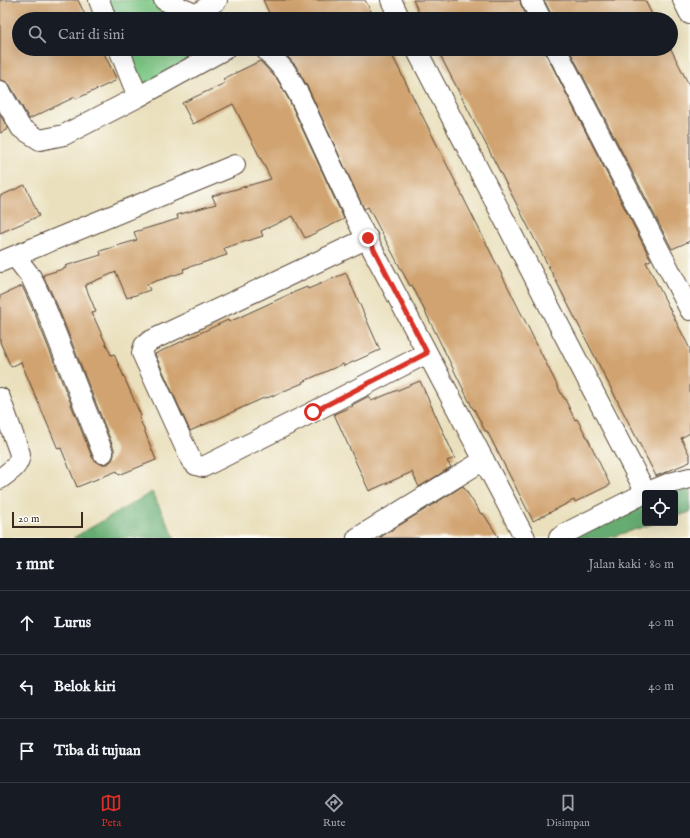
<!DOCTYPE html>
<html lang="id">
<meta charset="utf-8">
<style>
body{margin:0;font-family:"IM FELL English",serif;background:#242831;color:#f1f3f6}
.controls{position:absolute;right:12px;bottom:12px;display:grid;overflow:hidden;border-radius:4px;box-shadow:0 4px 16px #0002}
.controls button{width:36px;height:36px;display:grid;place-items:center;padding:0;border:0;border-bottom:1px solid #363941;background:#171b24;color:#f1f3f6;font:20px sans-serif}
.scale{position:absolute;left:12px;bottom:10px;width:71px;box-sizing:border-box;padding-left:4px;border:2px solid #3b2a1e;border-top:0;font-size:11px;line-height:14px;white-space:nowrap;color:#3b2a1e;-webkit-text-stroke:3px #fdfcf7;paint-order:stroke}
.stop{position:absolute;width:12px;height:12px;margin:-9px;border:3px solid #d93025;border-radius:50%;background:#fff}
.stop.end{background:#d93025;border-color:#fff;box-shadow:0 1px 4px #0008}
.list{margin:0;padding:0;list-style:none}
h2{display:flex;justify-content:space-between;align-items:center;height:52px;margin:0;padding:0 16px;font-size:17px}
h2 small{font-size:13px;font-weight:400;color:#9ea1a6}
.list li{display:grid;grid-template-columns:26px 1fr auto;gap:12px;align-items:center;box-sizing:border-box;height:64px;padding:0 16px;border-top:1px solid #363941}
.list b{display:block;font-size:15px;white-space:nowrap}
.list em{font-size:13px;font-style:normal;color:#9ea1a6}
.icon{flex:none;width:22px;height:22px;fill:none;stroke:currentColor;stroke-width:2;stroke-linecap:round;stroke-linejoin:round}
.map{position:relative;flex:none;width:690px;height:538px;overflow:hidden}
.search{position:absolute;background:#171b24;box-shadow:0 4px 16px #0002;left:12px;right:12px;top:12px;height:44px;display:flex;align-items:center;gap:10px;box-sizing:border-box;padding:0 14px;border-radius:22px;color:#9ea1a6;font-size:15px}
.sheet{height:244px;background:#171b24}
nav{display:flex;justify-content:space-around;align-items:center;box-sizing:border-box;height:56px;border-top:1px solid #363941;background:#171b24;font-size:11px;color:#9ea1a6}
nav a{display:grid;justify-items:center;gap:2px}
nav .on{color:#d93025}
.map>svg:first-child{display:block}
.green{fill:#7ec885;stroke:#5c7952}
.forest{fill:#66ac72;stroke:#506b48}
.building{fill:#d0a370}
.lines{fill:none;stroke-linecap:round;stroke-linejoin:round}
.minor-casing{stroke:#554536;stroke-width:22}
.minor{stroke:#fff;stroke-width:20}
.route{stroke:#d93025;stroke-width:5}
</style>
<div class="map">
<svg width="690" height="538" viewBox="0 0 690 538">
<rect width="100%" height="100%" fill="#fdfcf7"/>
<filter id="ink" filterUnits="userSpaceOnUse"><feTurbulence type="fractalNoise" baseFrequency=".025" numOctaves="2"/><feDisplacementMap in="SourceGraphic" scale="8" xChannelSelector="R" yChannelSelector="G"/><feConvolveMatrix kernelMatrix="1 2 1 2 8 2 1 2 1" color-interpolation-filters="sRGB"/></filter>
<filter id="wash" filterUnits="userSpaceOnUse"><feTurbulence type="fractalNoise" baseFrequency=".012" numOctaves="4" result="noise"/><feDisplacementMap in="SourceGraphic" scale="16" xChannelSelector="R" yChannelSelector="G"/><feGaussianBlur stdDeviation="0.9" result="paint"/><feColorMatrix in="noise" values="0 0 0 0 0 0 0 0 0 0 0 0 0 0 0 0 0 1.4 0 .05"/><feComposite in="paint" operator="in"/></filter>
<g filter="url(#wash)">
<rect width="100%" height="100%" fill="#eae0bd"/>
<!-- green -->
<path class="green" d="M99,0h65l41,19h-99z
M119,49h106l-87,48z"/>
<!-- forest -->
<path class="forest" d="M690,478v34l-15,5v-24h-29z
M152,492l23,46h-102z
M645,493v30h11l-48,15h-49z"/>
<g id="blocks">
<!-- building -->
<path class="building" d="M0,0h78l9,19h-68v30h83l15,31 -41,19 -1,-2 -46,22 -19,-34 -5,-4 -5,-1z
M263,0h102l10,19h-103z
M413,0h107l1,5 7,14h-106z
M544,0h101l9,19h-102l-1,-5z
M284,49h105l174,348h1l11,23 2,-1 12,22 21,44 -35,17 -1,-2 -41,21 -46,-90h-2l-11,-22h-1l-61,-124 -2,1 -42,-79 -4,2 -55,-119 -13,-24 -14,-16z
M437,49h108l1,5 105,206 -5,2 44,87v84l-9,5 9,18v6l-34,14z
M569,49h102l19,38v154l-18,8z
M260,61l17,18 12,21 55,119 -39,19 -12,-22 -32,15 2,5 -39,12 3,7 -44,14 1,3 -37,12 3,6 -23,8 -11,-26 -31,13 11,27 -4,1 19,42 3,-1 27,62 -2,1 17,43 -37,15 -2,-4 -40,16 -16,-39 -3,1 -37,-87 -10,5 -11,-25v-46l22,-10 13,28 57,143 4,5 5,2h7l4,-4 2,-5v-6l-57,-144 -14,-30 23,-7 -1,-2 36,-11 -1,-4 37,-11 -3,-8 44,-13 -1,-4 39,-11 -4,-8 59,-17 -38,-75 -40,20 -11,-21 43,-20 -2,-4z
M0,114l8,15 -8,4z
M25,185l14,31 -39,17v-37z
M346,273l34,77 -36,16 -1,-2 -41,18 1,1 -36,15 -1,-1 -76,34 -35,-77 73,-34 1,2 61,-28 17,-7 1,2z
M420,381l35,77 -8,3 4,6 -32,20 -7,-15 -43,19 -35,-77 19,-8 -1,-1 17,-9 2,5z
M463,486l18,28 2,-1 16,25h-120z"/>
</g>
</g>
<g filter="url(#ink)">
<use href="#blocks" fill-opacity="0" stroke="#554536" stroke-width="1"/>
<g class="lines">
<defs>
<path id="minor" d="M99,0l7,19
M164,0l41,19
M391,0l9,19
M531,0l10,19
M683,0l7,14
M196,15l21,-15
M119,49l19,48
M265,49l21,23 13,23 59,127 167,316
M416,49l230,444
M556,49l134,261
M0,91l21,37 19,12 24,-5 74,-38 87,-48
M368,238l-218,103 -6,5 -2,7 49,107 5,5 7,2 110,-55 114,-59
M15,256l16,21 15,32 57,144
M0,262l235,-97
M0,398l20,56c-1,13 -10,17 -20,25
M646,493l24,-10 20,-5
M357,538l127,-78
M559,538l11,-7 75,-38"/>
</defs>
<!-- minor casing -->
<use href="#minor" class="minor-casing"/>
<!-- minor -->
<use href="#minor" class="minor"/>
</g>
</g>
<g class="lines" filter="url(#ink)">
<!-- route -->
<path class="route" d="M313,412l114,-59 -59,-115"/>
</g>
</svg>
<div class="controls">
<button><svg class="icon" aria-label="locate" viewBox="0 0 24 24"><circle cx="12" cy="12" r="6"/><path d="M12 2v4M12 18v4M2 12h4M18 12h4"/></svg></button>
</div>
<div class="scale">20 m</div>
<div class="stop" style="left:313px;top:412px"></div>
<div class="stop end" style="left:368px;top:238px"></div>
<div class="search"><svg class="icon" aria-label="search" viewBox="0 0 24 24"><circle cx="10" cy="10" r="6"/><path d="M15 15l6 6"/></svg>Cari di sini</div>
</div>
<section class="sheet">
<h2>1 mnt<small>Jalan kaki · 80 m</small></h2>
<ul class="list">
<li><svg class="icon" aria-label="ahead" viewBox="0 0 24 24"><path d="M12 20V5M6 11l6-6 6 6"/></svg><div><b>Lurus</b></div><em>40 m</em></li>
<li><svg class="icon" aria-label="left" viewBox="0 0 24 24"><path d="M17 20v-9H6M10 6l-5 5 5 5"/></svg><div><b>Belok kiri</b></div><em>40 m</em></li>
<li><svg class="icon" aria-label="arrive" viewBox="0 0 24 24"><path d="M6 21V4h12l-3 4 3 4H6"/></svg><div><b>Tiba di tujuan</b></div></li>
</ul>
</section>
<nav>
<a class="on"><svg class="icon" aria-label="map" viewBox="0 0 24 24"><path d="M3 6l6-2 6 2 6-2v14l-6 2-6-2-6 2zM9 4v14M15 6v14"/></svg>Peta</a>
<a><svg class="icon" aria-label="directions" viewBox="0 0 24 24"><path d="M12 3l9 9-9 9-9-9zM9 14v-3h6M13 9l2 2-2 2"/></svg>Rute</a>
<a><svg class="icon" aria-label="saved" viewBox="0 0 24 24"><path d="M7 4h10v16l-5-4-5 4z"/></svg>Disimpan</a>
</nav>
